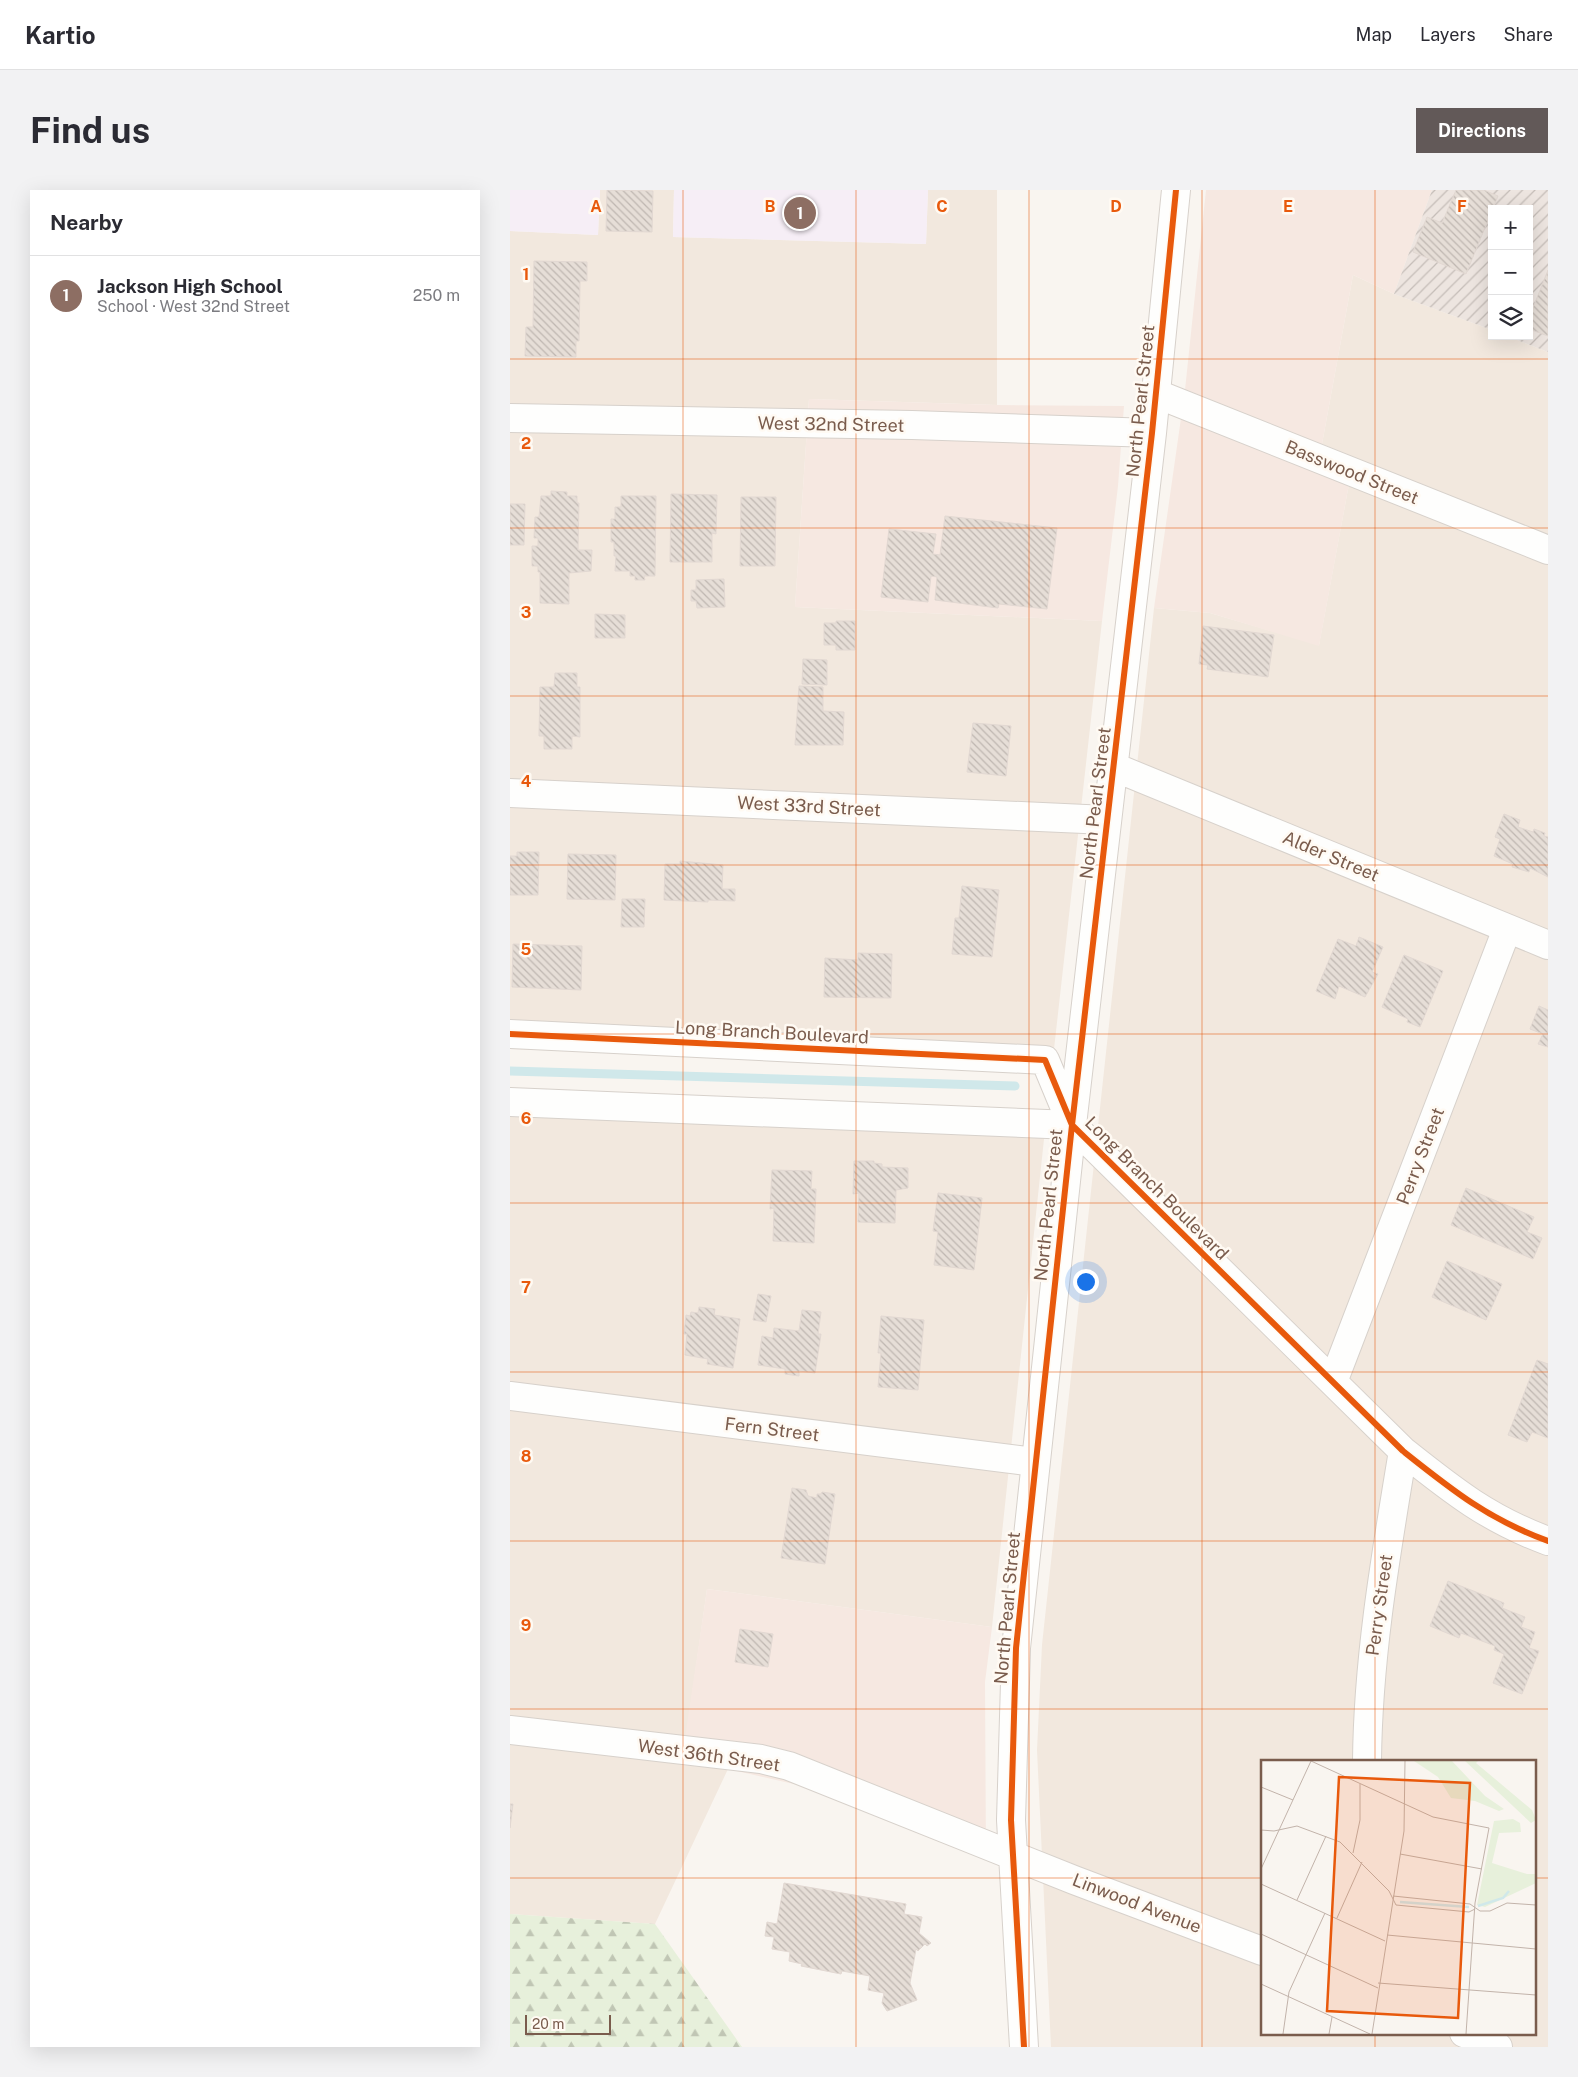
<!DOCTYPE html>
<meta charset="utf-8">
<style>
body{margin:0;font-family:"Public Sans",sans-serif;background:#f2f2f3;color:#2b2b33}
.controls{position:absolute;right:15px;top:15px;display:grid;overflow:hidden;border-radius:0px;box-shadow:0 5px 20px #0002}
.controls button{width:45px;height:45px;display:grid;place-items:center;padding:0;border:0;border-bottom:1px solid #e1e1e2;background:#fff;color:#2b2b33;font:25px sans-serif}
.scale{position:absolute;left:15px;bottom:12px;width:86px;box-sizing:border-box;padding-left:5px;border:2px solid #7a5c4d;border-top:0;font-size:14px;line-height:18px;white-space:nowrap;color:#7a5c4d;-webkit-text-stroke:4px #fffaf3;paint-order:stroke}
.you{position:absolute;left:575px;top:1091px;width:18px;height:18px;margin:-12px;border:4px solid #fff;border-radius:50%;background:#1a73e8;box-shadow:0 0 0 8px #1a73e833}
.badge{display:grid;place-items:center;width:32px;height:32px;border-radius:50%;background:#625958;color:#fff;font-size:16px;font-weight:700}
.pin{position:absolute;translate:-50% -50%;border:2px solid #fff;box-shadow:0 1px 5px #0006}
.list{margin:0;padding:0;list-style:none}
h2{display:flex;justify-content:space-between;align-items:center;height:65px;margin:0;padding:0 20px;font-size:21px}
h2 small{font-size:16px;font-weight:400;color:#7c7c81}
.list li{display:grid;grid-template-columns:32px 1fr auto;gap:15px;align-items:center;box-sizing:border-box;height:80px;padding:0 20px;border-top:1px solid #e1e1e2}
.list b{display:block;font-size:19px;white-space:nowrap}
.list p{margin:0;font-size:16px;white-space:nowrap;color:#7c7c81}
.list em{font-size:16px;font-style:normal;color:#7c7c81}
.icon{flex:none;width:28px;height:28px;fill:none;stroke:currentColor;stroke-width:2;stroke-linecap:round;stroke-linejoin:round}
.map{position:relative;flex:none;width:1038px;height:1857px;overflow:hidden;border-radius:0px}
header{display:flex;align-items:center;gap:30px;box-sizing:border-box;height:70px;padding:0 25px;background:#fff;border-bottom:1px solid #e1e1e2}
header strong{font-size:24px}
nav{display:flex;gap:28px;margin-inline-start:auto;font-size:18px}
.intro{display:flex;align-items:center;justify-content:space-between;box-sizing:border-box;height:120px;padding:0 30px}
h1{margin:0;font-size:35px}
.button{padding:12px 22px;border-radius:0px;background:#625958;color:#fff;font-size:18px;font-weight:700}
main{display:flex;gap:30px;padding:0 30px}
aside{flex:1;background:#fff;border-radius:0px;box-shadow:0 5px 20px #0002}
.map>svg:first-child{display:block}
.residential{fill:#f2e8de;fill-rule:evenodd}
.commercial{fill:#f6e8e1}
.industrial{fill:url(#industrial-furrows)}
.education{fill:#f6eef6}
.forest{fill:url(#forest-firs)}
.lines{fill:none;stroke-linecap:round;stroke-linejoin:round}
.stream{stroke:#d0e8ea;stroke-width:9}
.building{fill:url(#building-back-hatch);stroke:#e2d8d2}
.minor-casing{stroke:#d7d1cb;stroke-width:30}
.minor{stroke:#fefefd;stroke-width:28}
.cycleway-casing{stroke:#fffaf3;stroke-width:9}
.cycleway{stroke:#e8590c;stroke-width:6}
.grid{fill:none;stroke:#e8590c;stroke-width:1;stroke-opacity:0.55}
.labels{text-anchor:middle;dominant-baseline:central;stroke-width:5;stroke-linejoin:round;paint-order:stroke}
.street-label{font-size:18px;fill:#7a5c4d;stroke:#fffaf3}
.inset-river{fill:none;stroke:#d0e8ea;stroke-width:2.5}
.inset-road{fill:none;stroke:#c2b3aa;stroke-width:1}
.view{fill:#e8590c;fill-opacity:0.15;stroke:#e8590c;stroke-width:2.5}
.inset-edge{fill:none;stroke:#7a5c4d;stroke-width:2.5}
.grid-label{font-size:16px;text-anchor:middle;font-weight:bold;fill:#e8590c;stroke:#fffaf3;stroke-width:5;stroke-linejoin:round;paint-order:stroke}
</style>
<header>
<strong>Kartio</strong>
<nav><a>Map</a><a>Layers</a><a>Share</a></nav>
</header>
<div class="intro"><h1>Find us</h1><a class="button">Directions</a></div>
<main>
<aside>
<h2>Nearby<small></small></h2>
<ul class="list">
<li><span class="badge" style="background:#8d6e63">1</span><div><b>Jackson High School</b><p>School · West 32nd Street</p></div><em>250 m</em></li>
</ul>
</aside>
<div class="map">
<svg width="1038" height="1857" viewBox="0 0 1038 1857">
<defs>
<pattern id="industrial-furrows" width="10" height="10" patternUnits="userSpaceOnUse" patternTransform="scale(1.25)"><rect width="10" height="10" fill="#ede5e0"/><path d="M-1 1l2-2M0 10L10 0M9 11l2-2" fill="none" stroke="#c5bdb8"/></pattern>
<pattern id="forest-firs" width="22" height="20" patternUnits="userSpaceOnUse" patternTransform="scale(1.25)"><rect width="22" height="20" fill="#e7f0db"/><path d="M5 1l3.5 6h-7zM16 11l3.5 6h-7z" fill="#c0c6b4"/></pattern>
<pattern id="building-back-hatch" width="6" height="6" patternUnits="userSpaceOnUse" patternTransform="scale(1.25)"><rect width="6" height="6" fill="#e6ded7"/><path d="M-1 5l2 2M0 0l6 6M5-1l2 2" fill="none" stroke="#bfb7b1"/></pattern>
</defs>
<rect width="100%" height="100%" fill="#f9f5f0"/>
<!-- residential -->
<path class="residential" d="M90,0h74l-1,47 253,7 2,-54h69v215l-188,-6 -14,208 307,14 -50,446 -542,-18v-818l88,4z
M843,85l41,19 98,36v6h15l41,16v1695h-497l-14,-297 5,-105 112,-1037 56,5 109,32 35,-188 -32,-13zM752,1571h272v272h-272z
M0,905l537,16 -55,516 -285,-38 -25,176 46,4 -73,155 -145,-10z"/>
<!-- commercial -->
<path class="commercial" d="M696,0h226l-38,104 -41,-19 -31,169 32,13 -35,189 -109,-33 -56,-5 31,-218z
M299,209l188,6 127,1 -6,80 -16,135 -307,-14z
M197,1399l285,38 -7,55 1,178 -188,-75 -70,-16 -47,-4z"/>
<!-- industrial -->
<path class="industrial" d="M922,0h116v162l-41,-16h22v-127h-37v121l-98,-36z"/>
<!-- education -->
<path class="education" d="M0,0h90l-2,45 -88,-4z
M164,0h254l-2,54 -253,-7z"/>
<!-- forest -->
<path class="forest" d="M0,1724l145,10 87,123h-232z"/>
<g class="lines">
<!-- stream -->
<path class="stream" d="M0,881l505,15"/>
</g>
<!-- building -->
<path class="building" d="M97,0l46,1 -1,41 -46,-1z
M946,0h28l14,6 -32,78 -53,-22 14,-35 15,6z
M24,71l53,1v19h-7l-1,60h-3v16l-51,-1 1,-29h7z
M1038,80v66l-19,-7v-11z
M41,301l16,1v4h10v7h2l-1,47h14l-1,21 -22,2v31l-29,-1v-31h-2v-6h-6v-20h6v-8h-4l1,-21h4l2,-21h10z
M161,304l46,1 -1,39 -4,-1v29h-42z
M111,306h35l-1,80h-11l1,4h-10v-4h-5v-5h-15l1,-15h-2v-14h-3v-23h4v-12h6z
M231,307h35l-1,69h-35z
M0,314h15l-1,41h-14z
M435,326l112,12 -10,81 -48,-5 -1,4 -63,-8 2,-23 -6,-1 -3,26 -47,-5 8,-68 47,5 -3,20 7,1z
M214,389l1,28 -28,1 -1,-7h-5v-11h5v-10z
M85,424l30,1v23h-30z
M326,431h19v29h-19v-5h-12v-22h12z
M693,436l71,9 -6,42 -61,-8 1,-4 -9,-1z
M293,469l24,1v25l-25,-1z
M45,483h22v14h3v50l-8,-1v13h-28v-13h-5l1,-49h14z
M289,496l24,1v24l21,1 -1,33h-48z
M463,533l38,3 -5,50 -39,-4z
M994,624l16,6 -2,7 15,5 1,-3 11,4 -1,3 4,1v40l-18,-9 -1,4 -17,-5 1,-3 -19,-8 6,-17 -5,-2z
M7,662h22l-1,43h-28v-39h7z
M58,664l48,1 -1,45 -48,-1z
M170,671l43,4 -1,24h13v12l-27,-1v2l-44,-2 1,-36h15z
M452,696l37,4 -7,67 -40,-3 3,-36h4z
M112,709h23l-1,28h-23z
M849,747l24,10 -11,25 6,2 -13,23 -26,-11 -4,13 -19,-8 22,-52 18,7z
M3,754l69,2 -1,44 -69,-3z
M348,763l34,1 -1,44 -67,-1 1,-39 33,2z
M894,765l39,16 -23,56 -13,-5 1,-3 -26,-12z
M1029,816l9,4v37l-10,-3 5,-10 -13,-5z
M344,971h20v2l8,1v3l26,1v20l-12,2 -1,33 -37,-1 1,-29 -6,1z
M262,980l40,1 -1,18h5l-2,54 -41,-2 1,-33 -4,1z
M956,998l68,29 -7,15 15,6 -9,21 -82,-34z
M428,1003l44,5 -8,72 -40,-5 4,-33 -5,-1z
M937,1071l55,23 -16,36 -54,-23z
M248,1104l13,2 -5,26 -13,-2z
M189,1117l16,2 -1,6 26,4 -7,49 -26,-4 1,-5 -23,-4 2,-21h-3l2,-19 4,1 1,-4 7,1z
M292,1120l19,2 -3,22h3l-6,39 -16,-2v5l-14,-2v-5l-27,-4 4,-29 11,2 1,-10 25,3z
M371,1126l43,4 -6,70 -40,-3 3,-34h-3z
M1027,1170l11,4v74l-16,-6 -5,10 -19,-7z
M282,1298l14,2 2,6 9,2v-4h4l1,-2 13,2 -10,70 -44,-6z
M938,1391l56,22 -2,5 23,9 -4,10 14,5 -6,16 10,3 -17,43 -29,-11 11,-29 -10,-4 1,-4 -34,-13 -2,5 -29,-12z
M230,1439l33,5 -5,33 -33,-5z
M0,1614h3l-3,24z
M274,1693l122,21 -2,10 18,3 -3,16 12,10 -4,3 -2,-2 -7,7 -2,-2 -6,34 7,17 -30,11 -5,-8 2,-10 -16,-3 2,-14 -28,-5 -1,3 -40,-8 1,-2 -13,-3 1,-9 -18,-3 2,-12 -9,-1 2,-14 10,2z"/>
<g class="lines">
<defs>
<path id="minor" d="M647,204l391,156
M0,228l402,7 240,8
M604,577l434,178
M0,603l597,27
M0,844l535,26 27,65 331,326c49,39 85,68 145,90
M0,912l562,23
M823,1192l174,-453
M0,1206l524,66
M0,1540l251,29 28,7 285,114 188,71
M857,1571c1,-105 19,-207 36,-310
M954,1843l34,14
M514,1857l-13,-227 5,-172 56,-523 80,-692 24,-243"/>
</defs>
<!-- minor casing -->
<use href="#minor" class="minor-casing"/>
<!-- minor -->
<use href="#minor" class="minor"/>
<defs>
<path id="cycleway" d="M0,844l535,26 27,65 331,326c49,39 85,68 145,90
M514,1857l-13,-227 5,-172 56,-523 80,-692 24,-243"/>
</defs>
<!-- cycleway casing -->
<use href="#cycleway" class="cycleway-casing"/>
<!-- cycleway -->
<use href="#cycleway" class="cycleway"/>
</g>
<!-- grid -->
<path class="grid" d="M173,0v1857M346,0v1857M519,0v1857M692,0v1857M865,0v1571M0,169h1038M0,338h1038M0,506h1038M0,675h1038M0,844h1038M0,1013h1038M0,1182h1038M0,1351h1038M0,1519h1038M0,1688h752M1024,1688h14M865,1843v14"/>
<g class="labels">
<!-- street labels -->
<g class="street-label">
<text transform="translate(630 211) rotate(-84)">North Pearl Street</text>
<text transform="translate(321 234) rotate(1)">West 32nd Street</text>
<text transform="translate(842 282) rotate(22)">Basswood Street</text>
<text transform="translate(585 613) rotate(-83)">North Pearl Street</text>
<text transform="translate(299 616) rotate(3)">West 33rd Street</text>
<text transform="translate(821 666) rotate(23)">Alder Street</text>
<text transform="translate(262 842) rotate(3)">Long Branch Boulevard</text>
<text transform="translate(910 966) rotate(-69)">Perry Street</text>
<text transform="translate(647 998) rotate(45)">Long Branch Boulevard</text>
<text transform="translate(538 1015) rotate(-84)">North Pearl Street</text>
<text transform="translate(262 1239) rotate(7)">Fern Street</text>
<text transform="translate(869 1415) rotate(-82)">Perry Street</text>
<text transform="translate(497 1418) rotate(-85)">North Pearl Street</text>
<text transform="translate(199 1565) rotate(8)">West 36th Street</text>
<text transform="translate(627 1713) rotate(21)">Linwood Avenue</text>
</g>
</g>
<!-- overview -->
<g transform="translate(751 1570)">
<rect width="275" height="275" fill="#f9f5f0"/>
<path d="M153,1h38l33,35 19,13 -5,2 -24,-10 -24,-3 -13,-21zM204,1h13l-2,2 56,47 4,10 -5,3zM252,59l7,4 1,9 -22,1 -7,30 35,11h9v9l-51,24 -8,-2 17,-84z" fill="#e7f0db"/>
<path class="inset-river" d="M139,142l69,5M217,146l25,-8 6,-7"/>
<path class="inset-road" d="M50,1l122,56 56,11 -14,75 -9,131M0,27l32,13M0,70l13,1 23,-5 43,16 49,49 7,14 73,7 6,-3M92,93l7,-33v-36M139,94l82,15M0,109l50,-108M0,124l124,57M132,136l77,8 10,7h10l17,-8 29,2M36,140l29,-64M76,158l25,-56M0,174l117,54M126,175l149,14M117,223l158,12M0,224l109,50M22,274l6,-42 36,-79M68,274l3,-17M111,274l32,-203 1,-70"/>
<path class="view" d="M78,17l131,6 -12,235 -131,-7z"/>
<rect width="275" height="275" class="inset-edge"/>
</g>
<g class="grid-label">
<text x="86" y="22">A</text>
<text x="260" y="22">B</text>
<text x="432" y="22">C</text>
<text x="606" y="22">D</text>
<text x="778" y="22">E</text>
<text x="952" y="22">F</text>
<text x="16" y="90">1</text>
<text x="16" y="259">2</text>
<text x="16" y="428">3</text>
<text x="16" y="597">4</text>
<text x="16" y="765">5</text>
<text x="16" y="934">6</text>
<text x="16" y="1103">7</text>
<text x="16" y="1272">8</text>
<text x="16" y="1441">9</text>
</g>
</svg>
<div class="controls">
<button>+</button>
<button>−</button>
<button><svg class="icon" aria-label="layers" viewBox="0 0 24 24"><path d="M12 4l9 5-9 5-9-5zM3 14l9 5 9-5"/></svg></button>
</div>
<div class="scale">20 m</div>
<div class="you"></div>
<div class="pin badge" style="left:290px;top:23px;background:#8d6e63">1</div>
</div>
</main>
